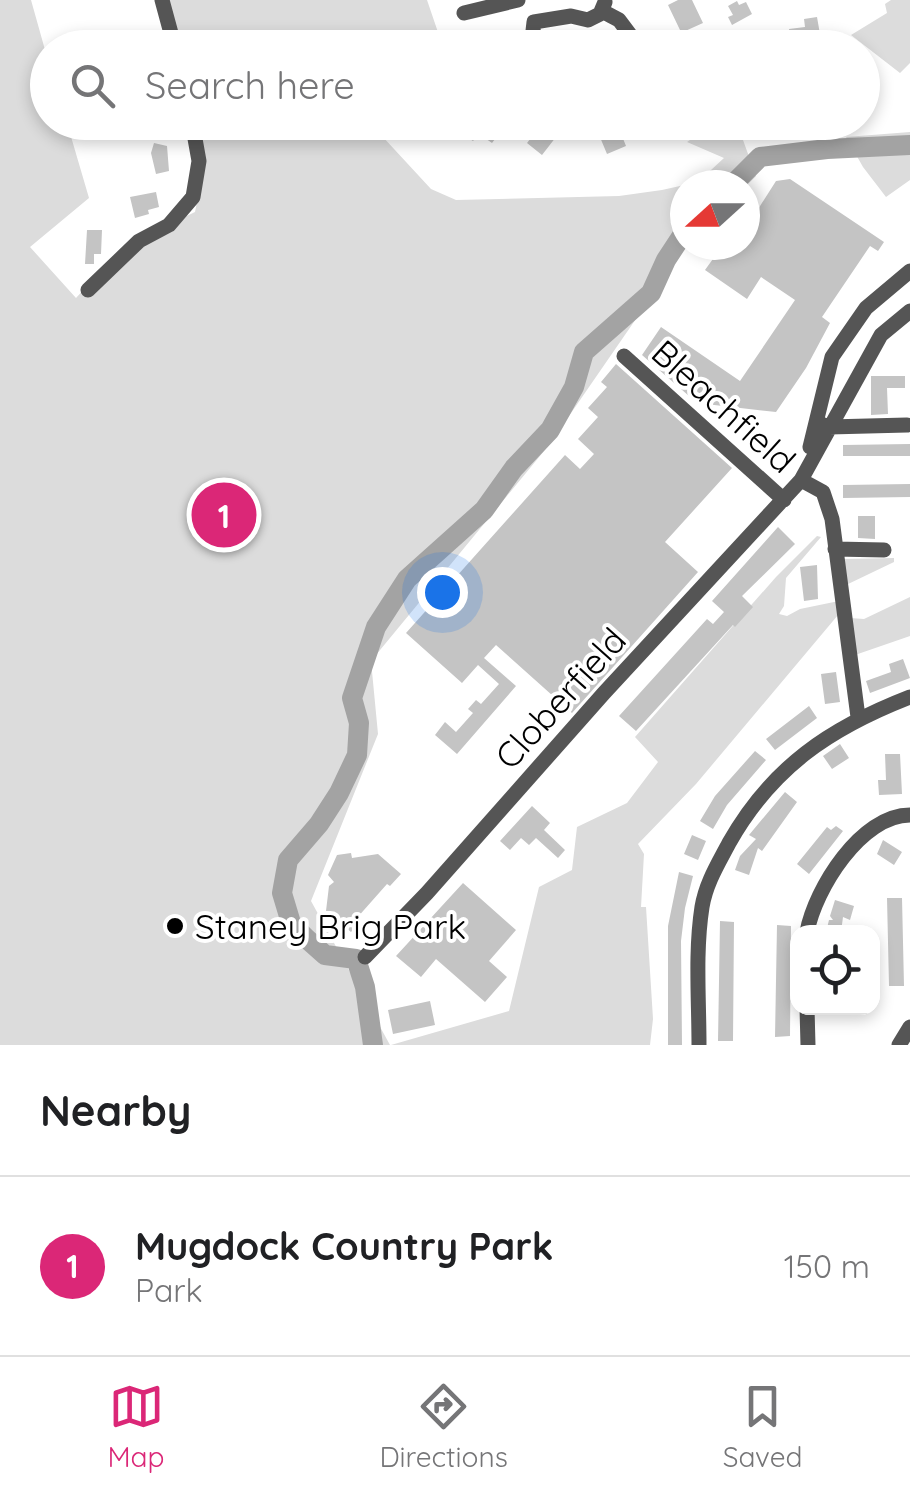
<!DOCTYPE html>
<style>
body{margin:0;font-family:Quicksand,sans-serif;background:#f6f6f6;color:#202124}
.controls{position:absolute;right:30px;bottom:30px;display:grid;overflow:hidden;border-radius:20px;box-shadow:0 5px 15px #0003}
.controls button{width:90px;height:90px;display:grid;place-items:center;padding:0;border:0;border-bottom:2px solid #e0e0e0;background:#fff;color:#202124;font:50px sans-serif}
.compass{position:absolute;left:670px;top:170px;width:90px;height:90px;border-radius:50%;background:#fff;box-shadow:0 5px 15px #0003;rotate:249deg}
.you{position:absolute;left:442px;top:592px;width:35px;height:35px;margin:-25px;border:8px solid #fff;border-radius:50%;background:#1a73e8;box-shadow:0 0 0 15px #1a73e833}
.badge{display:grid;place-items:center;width:65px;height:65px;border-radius:50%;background:#db2777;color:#fff;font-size:32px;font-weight:700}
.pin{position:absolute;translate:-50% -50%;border:5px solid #fff;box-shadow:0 2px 10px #0006}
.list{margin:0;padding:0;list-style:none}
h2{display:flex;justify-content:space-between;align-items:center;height:130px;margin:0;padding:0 40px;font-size:42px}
h2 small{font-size:32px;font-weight:400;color:#757577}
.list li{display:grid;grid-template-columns:65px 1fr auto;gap:30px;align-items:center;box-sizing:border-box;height:180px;padding:0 40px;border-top:2px solid #e0e0e0}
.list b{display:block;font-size:38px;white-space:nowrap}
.list p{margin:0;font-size:32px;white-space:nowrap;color:#757577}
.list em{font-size:32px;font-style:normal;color:#757577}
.icon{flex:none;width:55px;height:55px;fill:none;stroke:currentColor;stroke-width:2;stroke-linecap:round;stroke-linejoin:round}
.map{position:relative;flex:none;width:910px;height:1045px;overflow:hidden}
.search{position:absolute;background:#fff;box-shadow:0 5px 15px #0003;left:30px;right:30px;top:30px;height:110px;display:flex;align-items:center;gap:25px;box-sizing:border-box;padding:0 35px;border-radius:55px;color:#757577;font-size:38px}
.sheet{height:310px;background:#fff}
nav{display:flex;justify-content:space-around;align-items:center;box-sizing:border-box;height:140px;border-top:2px solid #e0e0e0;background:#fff;font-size:28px;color:#757577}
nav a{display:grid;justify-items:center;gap:5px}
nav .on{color:#db2777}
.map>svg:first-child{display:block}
.green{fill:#dcdcdc}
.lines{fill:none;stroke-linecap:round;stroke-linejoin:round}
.river{stroke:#a3a3a3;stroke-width:20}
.building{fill:#c4c4c4}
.minor{stroke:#555;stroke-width:15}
.poi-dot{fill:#000;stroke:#fff;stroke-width:4}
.labels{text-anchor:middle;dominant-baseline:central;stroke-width:8;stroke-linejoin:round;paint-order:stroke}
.street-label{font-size:35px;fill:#000;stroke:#fff}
.poi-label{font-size:35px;fill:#000;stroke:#fff;text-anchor:start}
</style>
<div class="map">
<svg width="910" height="1045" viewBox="0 0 910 1045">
<rect width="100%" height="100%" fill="#fff"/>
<!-- green -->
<path class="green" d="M0,0h31l16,57 1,65 19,1 22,75 -59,49 46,51 48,-52 71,-34 10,-51 -8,-38h173l61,66 25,11 163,-4 43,-6 36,-8 26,-24 -37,-16 28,-19h44l-16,17 13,36 -11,11 -60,-2 2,60 -138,200 -178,216 7,73 -67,167 79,144h-390z
M168,0h259l15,44 -17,4 -246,-1z
M891,0h19v63l-10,10 -49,-38 36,-22 -2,-9z
M910,132v48l-24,17 -23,-30 -17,-30z
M817,536l4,1 -35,41 -2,28 -5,8 8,2 13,-7 34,-7h3l1,13 -142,169 -58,60 6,10 -3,53h5l7,112 -3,26h-259l118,-34 30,-124 33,-17 5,-43 50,-24 31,-41 -23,-25 141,-160z
M894,558v4l-48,23 -3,-26z
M910,597v39l-55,19 -5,-37 14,1z"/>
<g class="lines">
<!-- river -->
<path class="river" d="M732,185l28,-28 67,-8 83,-4
M373,1045l-8,-58 -9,-28 -31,-4 -18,-16 -16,-16 -9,-30 6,-33 31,-36 20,-31 18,-38 2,-32 -7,-25 24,-71 31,-48 77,-69 30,-42 36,-38 24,-43 10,-35 67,-59 15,-33 19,-29"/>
</g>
<!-- building -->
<path class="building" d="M678,0h14l11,23 -20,9 8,16h-14l-7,-13 10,-5 -12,-25z
M737,1l2,4 7,-3 6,12 -20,11 -4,-8 5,-2 -5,-9z
M817,17l4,23 -30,4 -2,-15 16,-2 -1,-8z
M473,122h26l6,4 -13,17 -13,-9 -6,7 -9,-6z
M541,125l15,12 -14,18 -15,-12z
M606,126l1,4 11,-4 8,20 -19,8 -10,-24z
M154,143l13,3 2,25 -13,3 -5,-21z
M790,179l94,63 -6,9 -8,-5 -48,71 8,6 -24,45 -30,44 -79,-9 -55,-48 19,-28 79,54 55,-81 -34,-23 -14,22 -42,-29 18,-25h22v-38l10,7 21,-33z
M156,192l3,15 -11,3 1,4 -14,4 -5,-21z
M87,230h15l-1,24h-7v10h-9z
M616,364l116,104 -67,74 33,30 -126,141 -76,-68 -12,13 32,28 -59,68 -22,-19 10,-13 11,10 17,-19 -5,-4 8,-9 5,4 18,-20 -21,-19 -16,18 -56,-50 159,-178 15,14 14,-15 -16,-15 20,-22 -10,-9 19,-21 -6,-5z
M871,376h34v12h-18l1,26 -17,1z
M910,444v12h-67v-11z
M910,484v13l-67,1v-13z
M858,516h17v23l-17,-1z
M778,527l17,17 -53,52 11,11 -18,20 -2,-2 -97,106 -17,-15 88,-97 6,5 11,-12 -12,-11z
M817,565l1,34 -14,2 -4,-34z
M903,659l7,19 -40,15 -4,-12 25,-9 -2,-8z
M836,672l4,30 -15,2 -4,-30z
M809,706l8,12 -42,32 -9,-11z
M840,744l9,14 -17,11 -9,-13z
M755,751l11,9 -39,45 -14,24 -13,-8 15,-25z
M885,754h15l2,40 -23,1 -1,-15h8z
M785,792l12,10 -35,49 -4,-3 -9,27 -14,-5 5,-14 16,-17 -7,-4z
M532,806l18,17 -6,7 21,20 -7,8 -22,-20 -7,7 -8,-7 -11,12 -10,-9z
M836,826l7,5 -34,43 -12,-10 30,-37 4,3z
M692,835l14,6 -8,19 -14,-6z
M883,840l19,12 -8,13 -17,-11z
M351,853l1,5 26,-4 23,20 -11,12 -3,-2 -31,35 4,3 -9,10 -25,-21 3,-25 5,-4 -6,-7 9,-20z
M679,872l14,4 -8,32 -4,33 1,104h-14v-119z
M463,883l53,47 -27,31 18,16 -22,25 -49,-43 -15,18 -25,-21z
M887,898h15l2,88h-15z
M835,900l19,6 -4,14 -7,-3 -2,15h-15l3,-12h4l-3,-4z
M720,921l14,1 -1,119h-15z
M777,925l14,1 -1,110 -15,1z
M430,1001l5,24 -42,9 -5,-24z"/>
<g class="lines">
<!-- minor -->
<path class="minor" d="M162,0l13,48
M602,11l17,9 21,28
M464,13l54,-13
M531,48l3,-26 37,-6 17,4 12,-6 5,-12
M88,290l51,-49 30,-16 24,-28 6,-36 -7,-39
M624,356l160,144
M821,424l8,3 78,-2
M810,447l22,-90 34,-49 44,-37
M801,480l22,12 9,27 26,198
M835,549l49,1
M807,932c8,-43 54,-117 103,-117
M365,957l62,-64 177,-200 197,-213 80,-145 29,-24
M807,1008l1,37
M699,1045c0,-46 -4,-93 3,-138 4,-24 16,-43 27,-64 43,-76 101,-115 181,-146
M899,1045l11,-18"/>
</g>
<!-- markers -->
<circle class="poi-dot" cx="175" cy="926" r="10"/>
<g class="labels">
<!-- street labels -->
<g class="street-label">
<text transform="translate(724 406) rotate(42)">Bleachfield</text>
<text transform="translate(560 698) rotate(-48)">Cloberfield</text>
</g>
<!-- poi labels -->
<g class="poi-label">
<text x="195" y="926">Staney Brig Park</text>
</g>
</g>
</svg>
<div class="controls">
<button><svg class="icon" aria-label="locate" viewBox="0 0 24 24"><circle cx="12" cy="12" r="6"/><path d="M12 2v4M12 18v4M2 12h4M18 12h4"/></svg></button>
</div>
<svg class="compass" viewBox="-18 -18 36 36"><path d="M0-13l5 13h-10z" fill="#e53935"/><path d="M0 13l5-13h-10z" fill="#757577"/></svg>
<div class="you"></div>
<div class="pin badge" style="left:224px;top:515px">1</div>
<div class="search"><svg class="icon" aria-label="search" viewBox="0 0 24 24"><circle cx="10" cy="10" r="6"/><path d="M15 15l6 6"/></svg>Search here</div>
</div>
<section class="sheet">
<h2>Nearby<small></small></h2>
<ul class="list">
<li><span class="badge">1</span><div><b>Mugdock Country Park</b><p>Park</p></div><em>150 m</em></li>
</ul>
</section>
<nav>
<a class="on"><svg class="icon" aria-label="map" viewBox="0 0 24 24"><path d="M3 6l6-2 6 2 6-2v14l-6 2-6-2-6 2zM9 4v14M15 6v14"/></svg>Map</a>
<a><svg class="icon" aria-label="directions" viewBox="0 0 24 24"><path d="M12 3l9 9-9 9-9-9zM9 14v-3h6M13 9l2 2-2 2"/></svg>Directions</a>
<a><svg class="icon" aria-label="saved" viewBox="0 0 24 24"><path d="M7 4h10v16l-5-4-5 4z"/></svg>Saved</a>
</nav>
